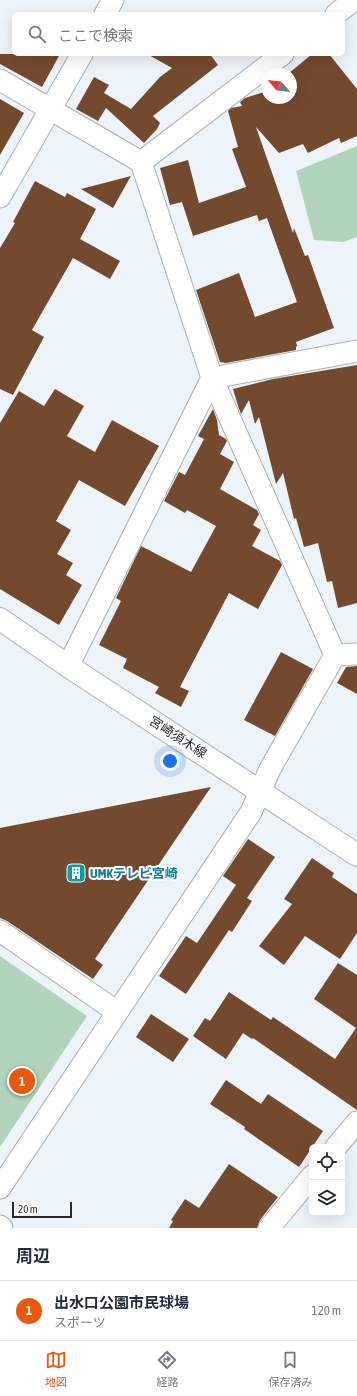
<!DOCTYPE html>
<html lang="ja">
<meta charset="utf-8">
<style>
body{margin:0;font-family:"Asap Condensed","Noto Sans JP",sans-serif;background:#f6f6f7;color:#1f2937}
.controls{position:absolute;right:12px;bottom:12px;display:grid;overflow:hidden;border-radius:6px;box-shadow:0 4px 16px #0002}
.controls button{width:36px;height:36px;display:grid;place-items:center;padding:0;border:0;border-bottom:1px solid #e0e1e3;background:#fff;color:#1f2937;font:20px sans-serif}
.compass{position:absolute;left:261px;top:68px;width:36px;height:36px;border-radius:50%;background:#fff;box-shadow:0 4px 16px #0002;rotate:298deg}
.scale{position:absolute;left:12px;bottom:10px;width:60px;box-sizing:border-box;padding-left:4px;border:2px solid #27292b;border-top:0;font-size:11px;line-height:14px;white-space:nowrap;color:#27292b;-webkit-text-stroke:3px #fff;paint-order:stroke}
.you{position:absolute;left:170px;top:761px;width:14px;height:14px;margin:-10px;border:3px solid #fff;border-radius:50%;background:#1a73e8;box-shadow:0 0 0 6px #1a73e833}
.badge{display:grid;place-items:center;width:26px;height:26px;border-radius:50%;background:#ea580c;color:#fff;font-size:13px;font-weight:700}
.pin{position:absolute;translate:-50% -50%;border:2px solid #fff;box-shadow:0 1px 4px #0006}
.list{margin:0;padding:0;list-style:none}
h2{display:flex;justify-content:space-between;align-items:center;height:52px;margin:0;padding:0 16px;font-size:17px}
h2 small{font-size:13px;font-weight:400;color:#747a83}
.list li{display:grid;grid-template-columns:26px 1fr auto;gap:12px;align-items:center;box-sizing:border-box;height:60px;padding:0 16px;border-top:1px solid #e0e1e3}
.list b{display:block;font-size:15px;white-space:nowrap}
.list p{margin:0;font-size:13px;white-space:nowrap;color:#747a83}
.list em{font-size:13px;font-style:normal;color:#747a83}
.icon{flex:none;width:22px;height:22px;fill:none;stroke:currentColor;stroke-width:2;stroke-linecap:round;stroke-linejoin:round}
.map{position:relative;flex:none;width:357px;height:1228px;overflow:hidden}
.search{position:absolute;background:#fff;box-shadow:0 4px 16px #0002;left:12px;right:12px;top:12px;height:44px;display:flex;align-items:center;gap:10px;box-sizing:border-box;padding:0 14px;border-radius:6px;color:#747a83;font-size:15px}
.sheet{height:112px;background:#fff}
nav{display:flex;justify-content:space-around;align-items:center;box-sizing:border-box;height:56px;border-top:1px solid #e0e1e3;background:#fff;font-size:11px;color:#747a83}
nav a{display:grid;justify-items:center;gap:2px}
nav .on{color:#ea580c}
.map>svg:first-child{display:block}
.green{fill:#b2d3bc}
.building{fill:#744a2e}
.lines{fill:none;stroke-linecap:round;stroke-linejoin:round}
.minor-casing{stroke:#aab1b6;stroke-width:23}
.major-casing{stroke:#aab1b6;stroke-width:24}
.minor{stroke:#fff;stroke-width:21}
.major{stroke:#fff;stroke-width:22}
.labels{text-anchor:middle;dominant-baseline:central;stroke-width:4;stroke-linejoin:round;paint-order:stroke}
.street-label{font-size:13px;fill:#27292b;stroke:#fff}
.culture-label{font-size:13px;font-weight:bold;fill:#0d838f;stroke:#fff;text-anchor:start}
</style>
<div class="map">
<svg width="357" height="1228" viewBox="0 0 357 1228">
<rect width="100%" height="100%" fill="#edf4f9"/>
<!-- green -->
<path class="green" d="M357,146v91l-13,5 -30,-2 -18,-69z
M0,956l87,60 -87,131z"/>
<!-- building -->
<path class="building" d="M0,54h60l-18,33 -42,-23z
M147,54h63l8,11 -65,51 7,7 -3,6 -13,14 -38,-35 -8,13 -22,-12 18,-32 15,8 -5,8 27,16 29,-32 12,-9z
M312,54h17l28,35v47l-16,7 -2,-5 -31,15 -5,-9 -24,9 -23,-26 37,106 1,-5 11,28 3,-1 26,73 -38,14 1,4 -1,1v3l-70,13 -6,-1 -24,-72 43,-17 16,44 42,-15 -30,-84 -8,3 -2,-6 -64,21 -11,-34 -12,3 -10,-37 28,-8 11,43 47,-16 -14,-38 6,-2 -10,-36 3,-3 11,-2 -2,-4 5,-4 22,-7v7h24v-24h-3z
M0,99l24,14 -24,42z
M131,176l-18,32 -32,-19z
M35,181l30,16 2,-4 29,16 -16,30 40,22 -10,18 -37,-21 -41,72 12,7 -31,58 -13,-6v-141l15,-25 -2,-1z
M357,365v238l-19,5 -6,-27 -5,1 -9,-39 -14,4 -8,-29 -2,1 -11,-46 -7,11 -17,-67 -4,7 -6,-24 -8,14 -3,-8 -5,-17 40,-10z
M55,389l29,17 -17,30 28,16 17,-32 47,26 -34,60 -46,-26 -23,41 15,9 -14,24 16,9 -7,12 16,10 -23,40 -59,-36v-166l19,-32 25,15z
M213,409l4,11 2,15 7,4 1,2 -7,13 14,8 -14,27 37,21 2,4 -6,11 8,5 -9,16 28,15 2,4 -24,44 -29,-16 -49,94 9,4 -8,16 -26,-14 4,-6 -36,-19 4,-9 -28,-14 22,-44 -5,-3 25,-52 50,26 25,-46 -29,-16 -2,3 -21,-12 15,-29 6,3 19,-36 -6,-3z
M281,652l32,17 -38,67 -31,-16z
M357,666v28l-20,-11 9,-16z
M211,787l-116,172 8,6 -10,14 -86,-58 -7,-3v-90z
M248,839l27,18 -28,41 5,3 -20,31 -3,-2 -43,64 -27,-18 27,-40 11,7 39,-58 -13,-9z
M312,858l22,15 -2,4 25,17v39l-17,26 -35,-23 -21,29 -25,-19 33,-42 -8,-5z
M338,963l19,12v135l-104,-72 -1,1 -9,-6 -17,26 -33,-23 12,-18 5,3 19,-29 42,28 2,-3 62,42 21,-31 -42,-29z
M151,1014l38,25 -16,23 -37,-25z
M226,1080l35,24 7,-10 55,37 -24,36 -55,-38 1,-2 -35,-23z
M229,1164l49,33 -18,23 -3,8h-88l4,-7 -2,-1 14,-21 14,9z"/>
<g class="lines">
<defs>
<path id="minor" d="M105,14l8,-14
M336,14l18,-14
M0,80l141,82 71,216 123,277
M141,162l142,-108
M0,197l82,-143
M212,378l145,-27
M335,655l22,-1
M68,666l144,-288
M0,931l117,81
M336,1147l21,-25
M0,1188l251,-376 19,-43 65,-114
M0,1226l2,2
M269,1228l43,-52"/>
<path id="major" d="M0,619l68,47 289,189"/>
</defs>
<!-- minor casing -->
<use href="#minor" class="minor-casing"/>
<!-- major casing -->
<use href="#major" class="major-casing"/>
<!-- minor -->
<use href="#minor" class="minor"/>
<!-- major -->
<use href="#major" class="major"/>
</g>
<!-- icons -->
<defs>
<symbol id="building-square" viewBox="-11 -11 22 22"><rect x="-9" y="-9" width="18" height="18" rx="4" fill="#0f9aa8" stroke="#fff"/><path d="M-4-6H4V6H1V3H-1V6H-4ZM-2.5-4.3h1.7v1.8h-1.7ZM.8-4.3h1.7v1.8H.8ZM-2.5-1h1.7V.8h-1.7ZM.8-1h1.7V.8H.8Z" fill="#fff"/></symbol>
</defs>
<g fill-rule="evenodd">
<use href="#building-square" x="65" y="862" width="22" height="22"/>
</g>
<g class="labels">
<!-- street labels -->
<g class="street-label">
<text transform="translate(178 737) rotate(33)">宮崎須木線</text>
</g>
<!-- culture labels -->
<g class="culture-label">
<text x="90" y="873">UMKテレビ宮崎</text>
</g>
</g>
</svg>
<div class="controls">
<button><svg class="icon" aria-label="locate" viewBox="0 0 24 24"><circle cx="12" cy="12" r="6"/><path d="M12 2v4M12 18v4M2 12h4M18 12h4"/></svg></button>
<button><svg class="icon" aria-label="layers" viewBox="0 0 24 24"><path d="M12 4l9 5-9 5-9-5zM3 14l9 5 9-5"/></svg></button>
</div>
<svg class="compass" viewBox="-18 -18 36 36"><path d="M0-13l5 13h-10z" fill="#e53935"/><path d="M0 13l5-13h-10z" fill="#747a83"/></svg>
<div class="scale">20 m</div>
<div class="you"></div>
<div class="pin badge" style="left:22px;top:1081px">1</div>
<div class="search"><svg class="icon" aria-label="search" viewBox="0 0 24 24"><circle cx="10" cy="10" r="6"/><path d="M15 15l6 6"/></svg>ここで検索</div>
</div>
<section class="sheet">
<h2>周辺<small></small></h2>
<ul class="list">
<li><span class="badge">1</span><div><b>出水口公園市民球場</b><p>スポーツ</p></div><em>120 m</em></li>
</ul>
</section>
<nav>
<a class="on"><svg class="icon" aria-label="map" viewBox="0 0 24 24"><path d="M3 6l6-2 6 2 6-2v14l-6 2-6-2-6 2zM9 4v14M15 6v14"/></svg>地図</a>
<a><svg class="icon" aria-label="directions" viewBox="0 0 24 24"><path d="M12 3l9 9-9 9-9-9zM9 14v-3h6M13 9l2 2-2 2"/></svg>経路</a>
<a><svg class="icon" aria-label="saved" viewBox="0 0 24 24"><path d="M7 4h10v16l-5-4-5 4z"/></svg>保存済み</a>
</nav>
